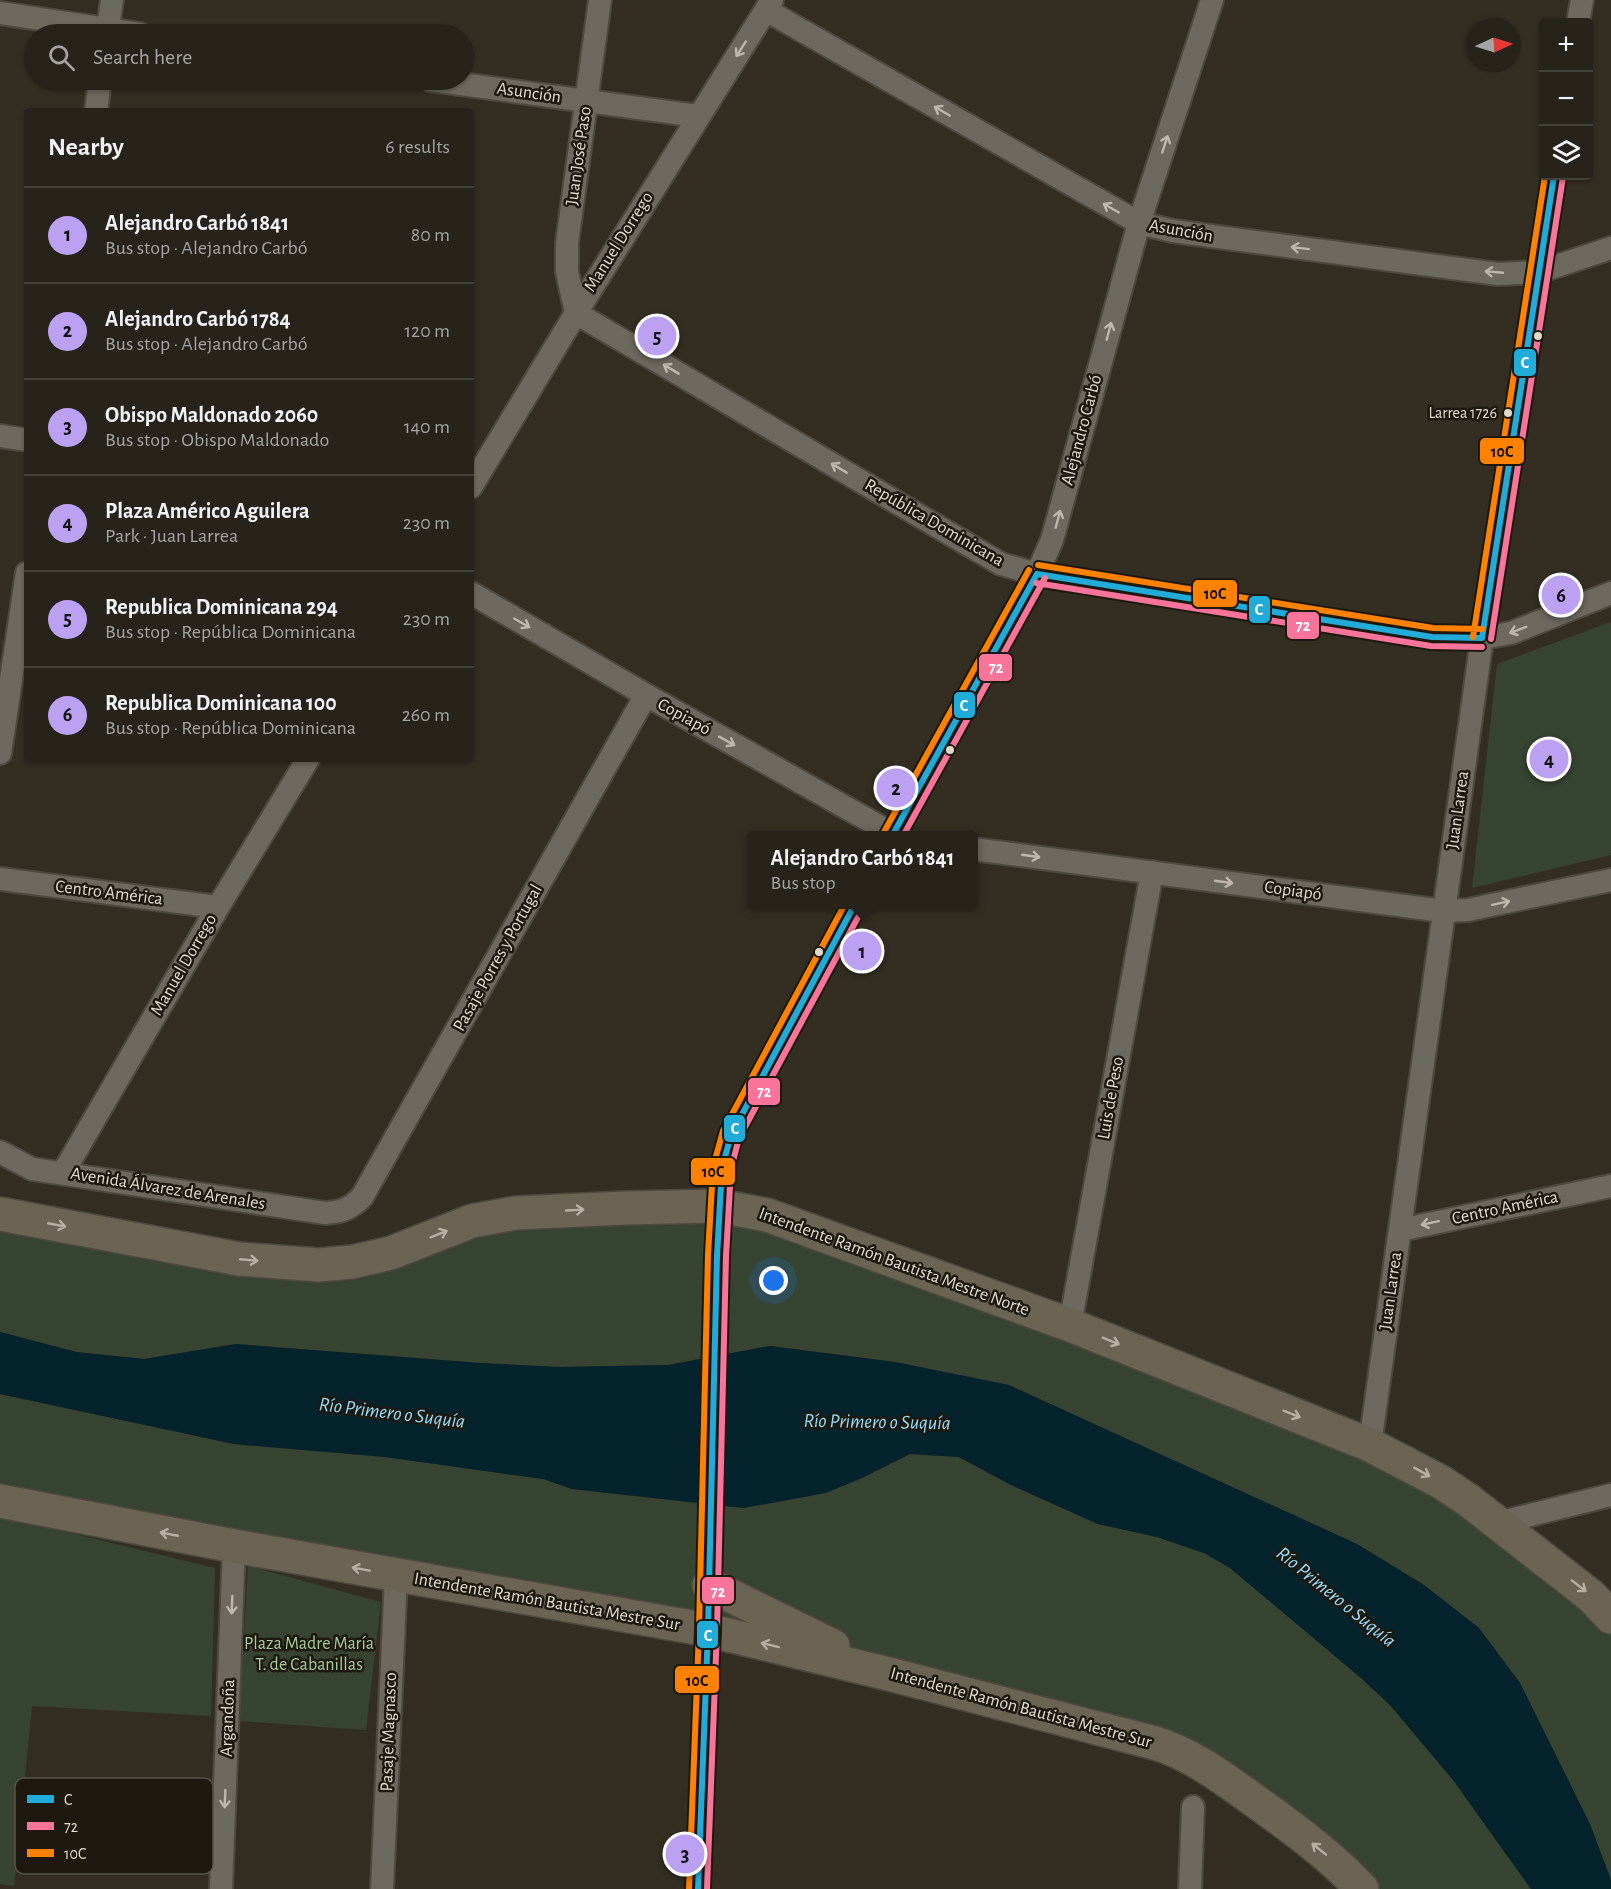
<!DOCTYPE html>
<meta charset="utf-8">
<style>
body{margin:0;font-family:"Alegreya Sans",sans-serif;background:#332f27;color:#f1f3f6}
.controls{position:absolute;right:18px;top:18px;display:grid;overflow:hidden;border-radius:6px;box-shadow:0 2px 4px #0004}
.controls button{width:54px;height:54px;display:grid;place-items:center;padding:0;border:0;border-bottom:2px solid #433f39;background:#27221a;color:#f1f3f6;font:30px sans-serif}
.compass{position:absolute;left:1467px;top:18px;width:54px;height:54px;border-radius:50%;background:#27221a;box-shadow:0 2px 4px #0004;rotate:86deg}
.you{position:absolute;left:774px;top:1281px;width:21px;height:21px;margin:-15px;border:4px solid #fff;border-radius:50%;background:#1a73e8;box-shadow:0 0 0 9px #1a73e833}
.badge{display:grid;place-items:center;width:39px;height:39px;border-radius:50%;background:#bca0f2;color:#111;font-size:20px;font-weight:700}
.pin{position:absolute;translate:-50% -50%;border:3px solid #fff;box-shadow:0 2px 6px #0006}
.popup{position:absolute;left:747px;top:831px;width:231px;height:78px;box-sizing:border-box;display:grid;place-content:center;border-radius:6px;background:#27221a;filter:drop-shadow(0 2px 4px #0005);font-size:20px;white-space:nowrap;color:#a4a4a2}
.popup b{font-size:22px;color:#f1f3f6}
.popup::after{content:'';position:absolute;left:50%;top:100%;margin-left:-12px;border:12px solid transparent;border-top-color:#27221a}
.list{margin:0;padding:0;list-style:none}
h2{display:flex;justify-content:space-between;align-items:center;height:78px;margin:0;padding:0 24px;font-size:26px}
h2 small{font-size:20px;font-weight:400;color:#a4a4a2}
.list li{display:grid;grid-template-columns:39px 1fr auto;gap:18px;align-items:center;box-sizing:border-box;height:96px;padding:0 24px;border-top:2px solid #433f39}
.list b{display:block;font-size:22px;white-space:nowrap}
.list p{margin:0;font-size:20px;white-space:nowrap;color:#a4a4a2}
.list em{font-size:20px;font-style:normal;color:#a4a4a2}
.icon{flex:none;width:33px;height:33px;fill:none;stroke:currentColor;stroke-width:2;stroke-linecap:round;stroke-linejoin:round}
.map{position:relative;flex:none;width:1611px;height:1889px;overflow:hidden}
.search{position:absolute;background:#27221a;box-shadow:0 2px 4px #0004;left:24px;top:24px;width:450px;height:66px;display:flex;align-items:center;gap:15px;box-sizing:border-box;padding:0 21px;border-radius:33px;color:#a4a4a2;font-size:22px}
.panel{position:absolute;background:#27221a;box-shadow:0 2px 4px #0004;left:24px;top:108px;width:450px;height:654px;border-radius:6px}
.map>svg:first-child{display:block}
.green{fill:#374432}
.water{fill:#05232d}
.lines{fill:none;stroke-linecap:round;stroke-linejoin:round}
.street-casing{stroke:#4e493f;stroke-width:26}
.primary-casing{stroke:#4e493f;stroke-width:36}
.street{stroke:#6e695f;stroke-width:22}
.primary{stroke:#6b6354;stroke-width:33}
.bus-1-casing{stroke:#1e1910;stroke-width:10}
.bus-2-casing{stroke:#1e1910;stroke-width:10}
.bus-3-casing{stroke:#1e1910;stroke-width:10}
.bus-1{stroke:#20abd8;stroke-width:6}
.bus-2{stroke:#f9749b;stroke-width:6}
.bus-3{stroke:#ff8100;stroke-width:6}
.oneway{stroke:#beb7ab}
.oneway2{stroke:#b7b0a2}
.bus-dot{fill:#e0d9cc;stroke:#1e1910;stroke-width:2}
.labels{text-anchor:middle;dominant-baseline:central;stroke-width:5;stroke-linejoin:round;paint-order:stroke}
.bus-label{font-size:16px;fill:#e0d9cc;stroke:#1e1910;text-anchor:end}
.street-label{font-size:18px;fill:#e0d9cc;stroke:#1e1910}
.park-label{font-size:18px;fill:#a3cc97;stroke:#1e1910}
.water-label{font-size:20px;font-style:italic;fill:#92defd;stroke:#1e1910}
.key{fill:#1e1910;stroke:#585348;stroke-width:1.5}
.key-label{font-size:16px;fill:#e0d9cc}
.line-badge{stroke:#1e1910;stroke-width:2}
.badge-label{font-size:16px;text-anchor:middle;font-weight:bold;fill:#fff}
.pale-badge-label{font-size:16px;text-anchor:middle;font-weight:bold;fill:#111}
</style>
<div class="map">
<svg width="1611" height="1889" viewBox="0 0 1611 1889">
<rect width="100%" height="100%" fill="#342e22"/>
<!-- green -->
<path class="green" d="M1611,622v233l-139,33 25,-224z
M719,1206l651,239 241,172v263l-21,-56 -70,-141 -41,-55 -55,-43 -67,-41 -348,-159 -114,-23 -125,-16 -102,19 -108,2 -80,-4 -244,-19 -92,15 -67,-7 -77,-20v-118l282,49 190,-42z
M0,1394l234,50 151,13 159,22 28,10 171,19 119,-30 48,-24 49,3 50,27 89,40 59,13 47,16 26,15 131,110 29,27 63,75 78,109h-169l-153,-120 -320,-95 -889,-173z
M0,1516l215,52 -4,148 -179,-10 -18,180 -14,-2z
M248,1566l133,36 -15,128 -127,-9z"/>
<!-- water -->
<path class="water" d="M0,1332l76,20 68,7 92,-15 244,19 80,4 108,-2 102,-19 125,16 114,23 348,159 67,41 55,43 41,55 70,141 21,56v9h-80l-78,-109 -63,-75 -29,-27 -131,-110 -26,-15 -47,-16 -59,-13 -89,-40 -50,-27 -49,-3 -48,24 -36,15 -82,15 -172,-19 -29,-10 -158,-22 -151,-13 -234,-50z"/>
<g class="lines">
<defs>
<path id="street" d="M766,10l373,213 34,8 325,43 41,-2 72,-24
M0,13l140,21
M1578,22l4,-22
M107,34l5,-34
M431,80l267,36
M96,111l4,-31
M576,313l425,251 36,10 395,63 50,1 29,-5 100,-40
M576,313l-9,-41v-29l33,-243
M0,436l27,4
M471,487l105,-174 196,-313
M471,593l175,102 247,139 7,2
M0,753l27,-180
M892,836l145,-262 15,-34 87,-317 73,-223
M973,849l470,62 25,-1 143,-30
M0,879l218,28
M0,1152l32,17 293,44c17,-1 25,-4 37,-16l284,-502
M63,1173l155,-266 90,-148
M1400,1230l211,-44
M1070,1325l82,-453
M1370,1445l112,-807 72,-462
M1498,1523l113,-28
M221,1889l13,-343
M382,1889l14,-314
M698,1889l10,-259 9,-374 5,-88 9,-33 18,-34 106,-197
M1190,1889l3,-82"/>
<path id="primary" d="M0,1214l239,45 80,6 33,-3 39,-9 81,-32 44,-8 110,-5 93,-2 48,9 303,110 300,120 71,37 27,18 123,96 20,21
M0,1501l234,45 474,84 181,44 266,69c36,11 65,33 96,55 39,28 78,56 111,91
M709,1585l124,61"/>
</defs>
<!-- street casing -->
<use href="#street" class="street-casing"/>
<!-- primary casing -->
<use href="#primary" class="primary-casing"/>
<!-- street -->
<use href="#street" class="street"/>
<!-- primary -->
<use href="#primary" class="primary"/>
<defs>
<path id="bus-1" d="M1037,574l395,63 50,1
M1482,638l72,-462
M892,836l145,-262
M698,1889l10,-259 9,-374 5,-88 9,-33 124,-231"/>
<path id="bus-2" d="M1036,583l395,63 51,1
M1491,639l72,-462
M903,836l142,-258
M707,1889l10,-259 9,-374 5,-87 8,-31 124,-230"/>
<path id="bus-3" d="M1038,565l395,63 49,1
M1473,637l72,-461
M884,832l145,-262
M689,1889l10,-259 9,-375 5,-88 10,-36 122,-227"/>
</defs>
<!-- bus-1 casing -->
<use href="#bus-1" class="bus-1-casing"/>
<!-- bus-2 casing -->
<use href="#bus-2" class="bus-2-casing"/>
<!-- bus-3 casing -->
<use href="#bus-3" class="bus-3-casing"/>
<!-- bus-1 -->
<use href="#bus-1" class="bus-1"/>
<!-- bus-2 -->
<use href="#bus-2" class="bus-2"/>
<!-- bus-3 -->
<use href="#bus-3" class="bus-3"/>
</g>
<!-- one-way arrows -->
<defs><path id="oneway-shaft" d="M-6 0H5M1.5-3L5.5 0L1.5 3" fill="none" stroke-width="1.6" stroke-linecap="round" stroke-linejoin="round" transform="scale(1.5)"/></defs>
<g class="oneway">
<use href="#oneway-shaft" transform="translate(741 49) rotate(123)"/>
<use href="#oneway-shaft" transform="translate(942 111) rotate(-150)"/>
<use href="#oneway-shaft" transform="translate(1165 144) rotate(-72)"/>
<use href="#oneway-shaft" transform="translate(1111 208) rotate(-150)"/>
<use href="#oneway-shaft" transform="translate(1300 248) rotate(-173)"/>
<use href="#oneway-shaft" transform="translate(1494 272) rotate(-175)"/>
<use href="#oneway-shaft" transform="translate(1109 331) rotate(-75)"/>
<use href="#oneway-shaft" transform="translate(671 369) rotate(-149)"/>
<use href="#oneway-shaft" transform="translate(839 468) rotate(-149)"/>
<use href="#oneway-shaft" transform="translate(1058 519) rotate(-75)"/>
<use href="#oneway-shaft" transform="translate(522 623) rotate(30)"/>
<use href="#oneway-shaft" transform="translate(1518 630) rotate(160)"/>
<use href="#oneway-shaft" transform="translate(727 741) rotate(29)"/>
<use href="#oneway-shaft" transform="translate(1031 856) rotate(8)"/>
<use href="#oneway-shaft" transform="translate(1224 882) rotate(8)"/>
<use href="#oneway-shaft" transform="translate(1501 903) rotate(-12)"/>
<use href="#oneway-shaft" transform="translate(1430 1223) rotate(168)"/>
<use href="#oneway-shaft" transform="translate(232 1605) rotate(92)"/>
<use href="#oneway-shaft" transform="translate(225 1799) rotate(92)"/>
</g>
<g class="oneway2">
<use href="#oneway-shaft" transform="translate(575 1210) rotate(-3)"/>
<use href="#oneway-shaft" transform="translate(57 1225) rotate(11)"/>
<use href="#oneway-shaft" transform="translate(439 1234) rotate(-22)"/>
<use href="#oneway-shaft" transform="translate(249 1260) rotate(5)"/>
<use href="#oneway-shaft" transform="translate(1111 1341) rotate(22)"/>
<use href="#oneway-shaft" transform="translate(1292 1414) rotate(22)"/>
<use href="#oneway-shaft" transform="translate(1422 1472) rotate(29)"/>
<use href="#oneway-shaft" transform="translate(169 1534) rotate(-169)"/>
<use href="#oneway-shaft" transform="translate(361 1569) rotate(-170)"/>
<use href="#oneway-shaft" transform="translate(1579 1586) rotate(38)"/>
<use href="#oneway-shaft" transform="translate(770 1645) rotate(-166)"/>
<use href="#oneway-shaft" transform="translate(1319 1849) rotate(-141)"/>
</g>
<!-- markers -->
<g class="bus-dot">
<circle cx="1538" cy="336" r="5"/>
<circle cx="1508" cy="413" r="5"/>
<circle cx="950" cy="750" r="5"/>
<circle cx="819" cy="952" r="5"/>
</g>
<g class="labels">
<!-- bus labels -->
<g class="bus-label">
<text x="1497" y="413">Larrea 1726</text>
</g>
<!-- street labels -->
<g class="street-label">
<text transform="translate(529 93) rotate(8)">Asunción</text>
<text transform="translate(579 156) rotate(-82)">Juan José Paso</text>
<text transform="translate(1181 231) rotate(10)">Asunción</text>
<text transform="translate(619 242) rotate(-58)">Manuel Dorrego</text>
<text transform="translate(1082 430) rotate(-75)">Alejandro Carbó</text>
<text transform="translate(934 523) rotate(30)">República Dominicana</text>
<text transform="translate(684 717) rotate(29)">Copiapó</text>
<text transform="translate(1458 810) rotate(-82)">Juan Larrea</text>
<text transform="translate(1293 891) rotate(8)">Copiapó</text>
<text transform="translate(109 893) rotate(7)">Centro América</text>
<text transform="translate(498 958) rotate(-61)">Pasaje Porres y Portugal</text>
<text transform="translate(184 965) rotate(-60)">Manuel Dorrego</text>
<text transform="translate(1111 1098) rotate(-80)">Luis de Peso</text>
<text transform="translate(168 1189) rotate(9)">Avenida Álvarez de Arenales</text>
<text transform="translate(1505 1208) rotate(-12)">Centro América</text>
<text transform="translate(894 1262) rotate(20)">Intendente Ramón Bautista Mestre Norte</text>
<text transform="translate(1391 1291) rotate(-82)">Juan Larrea</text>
<text transform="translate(547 1602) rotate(10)">Intendente Ramón Bautista Mestre Sur</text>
<text transform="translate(1021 1708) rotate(15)">Intendente Ramón Bautista Mestre Sur</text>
<text transform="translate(228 1718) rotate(-88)">Argandoña</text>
<text transform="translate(389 1732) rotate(-88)">Pasaje Magnasco</text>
</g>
<!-- park labels -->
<g class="park-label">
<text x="309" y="1644">Plaza Madre María<tspan x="309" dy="21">T. de Cabanillas</tspan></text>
</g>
<!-- water labels -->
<g class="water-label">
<text transform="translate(392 1413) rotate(7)">Río Primero o Suquía</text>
<text transform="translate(877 1422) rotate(1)">Río Primero o Suquía</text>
<text transform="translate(1336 1597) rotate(39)">Río Primero o Suquía</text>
</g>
</g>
<!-- legend -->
<rect x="15" y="1778" width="198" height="96" rx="9" class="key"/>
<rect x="27" y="1795" width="27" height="8" fill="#20abd8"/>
<rect x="27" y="1822" width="27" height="8" fill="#f9749b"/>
<rect x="27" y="1849" width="27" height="8" fill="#ff8100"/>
<g class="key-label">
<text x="64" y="1805">C</text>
<text x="64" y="1832">72</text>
<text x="64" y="1859">10C</text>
</g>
<g class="line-badge">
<rect x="1513" y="348" width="24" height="29" rx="6" fill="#20abd8"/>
<rect x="1479" y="437" width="46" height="28" rx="6" fill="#ff8100"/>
<rect x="1192" y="579" width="46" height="29" rx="6" fill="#ff8100"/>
<rect x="1248" y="595" width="23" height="29" rx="6" fill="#20abd8"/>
<rect x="1286" y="611" width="34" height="29" rx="6" fill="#f9749b"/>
<rect x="978" y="653" width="35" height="29" rx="6" fill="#f9749b"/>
<rect x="953" y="691" width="23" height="28" rx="6" fill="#20abd8"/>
<rect x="747" y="1077" width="34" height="29" rx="6" fill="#f9749b"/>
<rect x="723" y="1114" width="23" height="29" rx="6" fill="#20abd8"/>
<rect x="690" y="1157" width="46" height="29" rx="6" fill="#ff8100"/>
<rect x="701" y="1576" width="34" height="29" rx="6" fill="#f9749b"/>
<rect x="696" y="1620" width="23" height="29" rx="6" fill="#20abd8"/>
<rect x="674" y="1665" width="46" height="29" rx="6" fill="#ff8100"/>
</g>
<g class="badge-label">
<text x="1525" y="368">C</text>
<text x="1259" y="615">C</text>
<text x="1303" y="631">72</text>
<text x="996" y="673">72</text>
<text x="964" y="711">C</text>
<text x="764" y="1097">72</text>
<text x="735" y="1134">C</text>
<text x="718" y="1597">72</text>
<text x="708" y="1641">C</text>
</g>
<g class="pale-badge-label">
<text x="1502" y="457">10C</text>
<text x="1215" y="599">10C</text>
<text x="713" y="1177">10C</text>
<text x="697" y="1686">10C</text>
</g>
</svg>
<div class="controls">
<button>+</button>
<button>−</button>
<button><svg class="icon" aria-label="layers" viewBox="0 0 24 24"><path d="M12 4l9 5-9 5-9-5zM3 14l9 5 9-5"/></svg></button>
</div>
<svg class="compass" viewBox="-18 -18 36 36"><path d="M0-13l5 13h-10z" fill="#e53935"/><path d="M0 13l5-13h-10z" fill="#a4a4a2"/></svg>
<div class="you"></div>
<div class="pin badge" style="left:862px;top:951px">1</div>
<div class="popup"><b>Alejandro Carbó 1841</b>Bus stop</div>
<div class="pin badge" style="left:896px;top:788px">2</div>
<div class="pin badge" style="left:685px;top:1854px">3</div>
<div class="pin badge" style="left:1549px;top:759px">4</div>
<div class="pin badge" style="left:657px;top:336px">5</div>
<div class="pin badge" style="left:1561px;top:595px">6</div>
<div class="search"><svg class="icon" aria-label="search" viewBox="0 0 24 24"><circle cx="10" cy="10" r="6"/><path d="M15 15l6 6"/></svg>Search here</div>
<section class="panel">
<h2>Nearby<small>6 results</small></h2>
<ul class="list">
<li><span class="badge">1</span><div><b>Alejandro Carbó 1841</b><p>Bus stop · Alejandro Carbó</p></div><em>80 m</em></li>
<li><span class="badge">2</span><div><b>Alejandro Carbó 1784</b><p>Bus stop · Alejandro Carbó</p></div><em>120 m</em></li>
<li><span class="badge">3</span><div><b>Obispo Maldonado 2060</b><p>Bus stop · Obispo Maldonado</p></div><em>140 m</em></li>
<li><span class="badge">4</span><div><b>Plaza Américo Aguilera</b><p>Park · Juan Larrea</p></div><em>230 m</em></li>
<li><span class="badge">5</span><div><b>Republica Dominicana 294</b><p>Bus stop · República Dominicana</p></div><em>230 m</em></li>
<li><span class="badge">6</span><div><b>Republica Dominicana 100</b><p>Bus stop · República Dominicana</p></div><em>260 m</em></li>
</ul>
</section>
</div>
